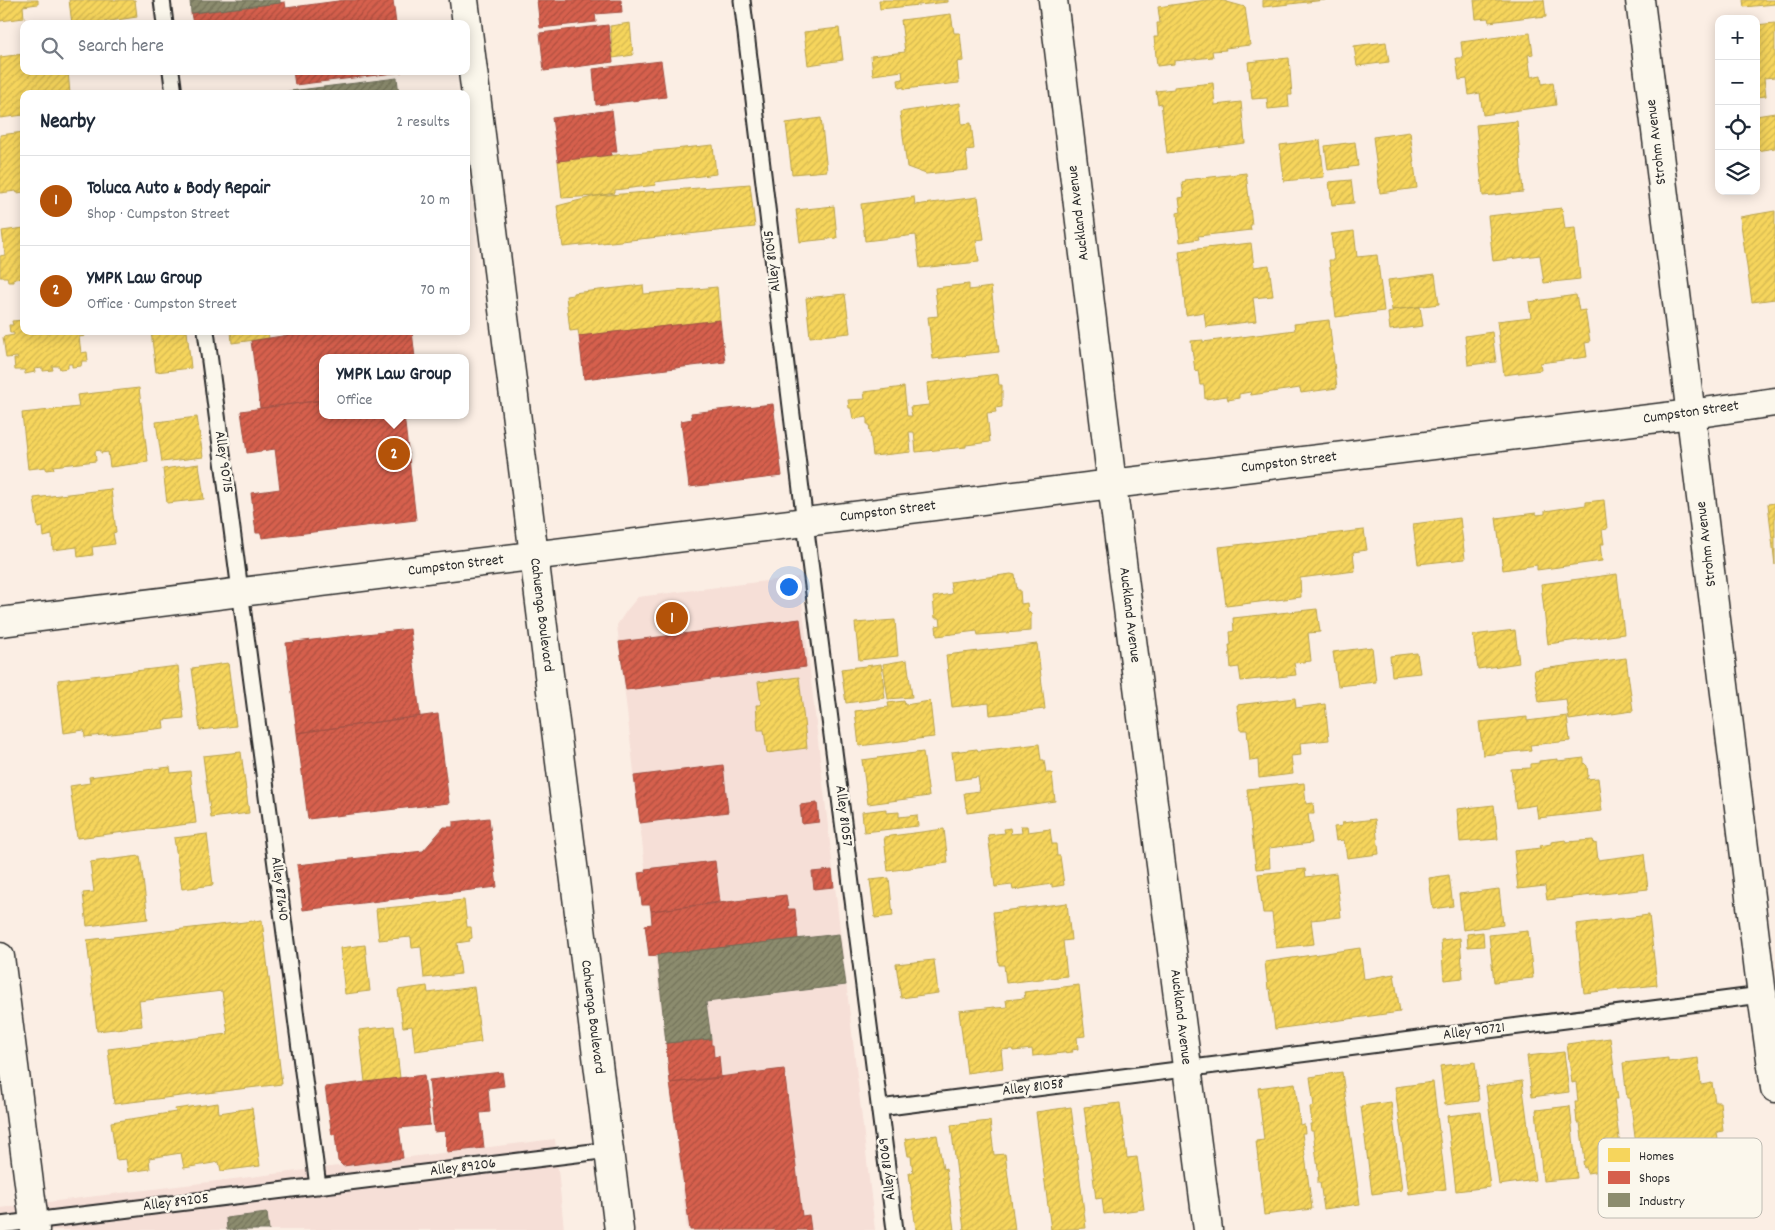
<!DOCTYPE html>
<meta charset="utf-8">
<style>
body{margin:0;font-family:Dekko,sans-serif;background:#f6f6f7;color:#1f2937}
.controls{position:absolute;right:15px;top:15px;display:grid;overflow:hidden;border-radius:10px;box-shadow:0 2px 12px #0003}
.controls button{width:45px;height:45px;display:grid;place-items:center;padding:0;border:0;border-bottom:1px solid #e0e1e3;background:#fff;color:#1f2937;font:25px sans-serif}
.you{position:absolute;left:788px;top:586px;width:18px;height:18px;margin:-12px;border:4px solid #fff;border-radius:50%;background:#1a73e8;box-shadow:0 0 0 8px #1a73e833}
.badge{display:grid;place-items:center;width:32px;height:32px;border-radius:50%;background:#b45309;color:#fff;font-size:16px;font-weight:700}
.pin{position:absolute;translate:-50% -50%;border:2px solid #fff;box-shadow:0 1px 5px #0006}
.popup{position:absolute;left:319px;top:354px;width:150px;height:65px;box-sizing:border-box;display:grid;place-content:center;border-radius:10px;background:#fff;filter:drop-shadow(0 1px 4px #0005);font-size:16px;white-space:nowrap;color:#747a83}
.popup b{font-size:19px;color:#1f2937}
.popup::after{content:'';position:absolute;left:50%;top:100%;margin-left:-10px;border:10px solid transparent;border-top-color:#fff}
.list{margin:0;padding:0;list-style:none}
h2{display:flex;justify-content:space-between;align-items:center;height:65px;margin:0;padding:0 20px;font-size:21px}
h2 small{font-size:16px;font-weight:400;color:#747a83}
.list li{display:grid;grid-template-columns:32px 1fr auto;gap:15px;align-items:center;box-sizing:border-box;height:90px;padding:0 20px;border-top:1px solid #e0e1e3}
.list b{display:block;font-size:19px;white-space:nowrap}
.list p{margin:0;font-size:16px;white-space:nowrap;color:#747a83}
.list em{font-size:16px;font-style:normal;color:#747a83}
.icon{flex:none;width:28px;height:28px;fill:none;stroke:currentColor;stroke-width:2;stroke-linecap:round;stroke-linejoin:round}
.map{position:relative;flex:none;width:1775px;height:1230px;overflow:hidden}
.search{position:absolute;background:#fff;box-shadow:0 2px 12px #0003;left:20px;top:20px;width:450px;height:55px;display:flex;align-items:center;gap:12px;box-sizing:border-box;padding:0 18px;border-radius:10px;color:#747a83;font-size:19px}
.panel{position:absolute;background:#fff;box-shadow:0 2px 12px #0003;left:20px;top:90px;width:450px;height:245px;border-radius:10px}
.map>svg:first-child{display:block}
.built{fill:#f6dfd7}
.homes{fill:url(#homes-hatch);stroke:#b9a24d}
.shops{fill:url(#shops-hatch);stroke:#a35043}
.industry{fill:url(#industry-hatch);stroke:#6f6f5a}
.lines{fill:none;stroke-linecap:round;stroke-linejoin:round}
.lane-casing{stroke:#2b2b2b;stroke-width:19}
.street-casing{stroke:#2b2b2b;stroke-width:31}
.secondary-casing{stroke:#2b2b2b;stroke-width:31}
.lane{stroke:#fbf7ec;stroke-width:15}
.street{stroke:#fbf7ec;stroke-width:28}
.secondary{stroke:#fbf7ec;stroke-width:28}
.labels{text-anchor:middle;dominant-baseline:central;stroke-width:5;stroke-linejoin:round;paint-order:stroke}
.street-label{font-size:15px;fill:#2b2b2b;stroke:#fbf7ec}
.key{fill:#fbf7ec;stroke:#bdbab2;stroke-width:1}
.key-label{font-size:14px;fill:#2b2b2b}
</style>
<div class="map">
<svg width="1775" height="1230" viewBox="0 0 1775 1230">
<defs>
<pattern id="homes-hatch" width="6" height="6" patternUnits="userSpaceOnUse" patternTransform="scale(1.25)"><rect width="6" height="6" fill="#f6d55c"/><path d="M-1 1l2-2M0 6l6-6M5 7l2-2" fill="none" stroke="#d3b750"/></pattern>
<pattern id="shops-hatch" width="6" height="6" patternUnits="userSpaceOnUse" patternTransform="scale(1.25)"><rect width="6" height="6" fill="#d6604d"/><path d="M-1 1l2-2M0 6l6-6M5 7l2-2" fill="none" stroke="#ae4f40"/></pattern>
<pattern id="industry-hatch" width="6" height="6" patternUnits="userSpaceOnUse" patternTransform="scale(1.25)"><rect width="6" height="6" fill="#8c8c6e"/><path d="M-1 1l2-2M0 6l6-6M5 7l2-2" fill="none" stroke="#73735b"/></pattern>
</defs>
<rect width="100%" height="100%" fill="#fbeee4"/>
<filter id="ink" filterUnits="userSpaceOnUse"><feTurbulence type="fractalNoise" baseFrequency=".02" numOctaves="2"/><feDisplacementMap in="SourceGraphic" scale="10" xChannelSelector="R" yChannelSelector="G"/><feConvolveMatrix kernelMatrix="1 2 1 2 8 2 1 2 1" color-interpolation-filters="sRGB"/></filter>
<g filter="url(#ink)">
<!-- built -->
<path class="built" d="M799,577l76,653h-188l-70,-605 10,-15 11,-13z
M555,1139l9,91h-564v-22z"/>
<!-- homes -->
<path class="homes" d="M0,0h38v4l-15,2 1,12 -24,3z
M69,0h66l2,17 -47,7h-18z
M879,0h69v2l-68,7z
M1206,0h14l25,7 5,38 -25,3 1,2 -14,1 1,6 -39,4v3l-17,2 -3,-29h4l-1,-14h3l-2,-16z
M1263,0h62l-62,7z
M1474,0h70l2,17 -9,1v-2l-48,6 -1,-4 -12,1z
M1743,0h32v4l-31,3z
M951,14l3,19h6l3,28 -6,1 2,21 -55,6v-2l-5,1 -1,-8 5,-1 -1,-8 -29,4 -2,-19 34,-4 -4,-32z
M630,23l3,32 -20,3 -3,-32z
M1775,23v54l-11,1 2,18 -10,1v-72z
M839,28l4,32 -35,5 -4,-33z
M1530,33l3,21 -5,1 3,22 10,-2 1,9 11,-2 3,23 -73,10 -3,-22 -11,2 -2,-16 -8,1 -3,-22h7l-2,-16z
M1386,42l3,20 -32,4 -3,-20z
M24,54v17h44l2,23h-46v21l-24,3v-61z
M1289,58l3,37h-4l1,12 -21,2 -1,-11 -15,1 -4,-37z
M1213,83l2,22 26,-3 4,41 -78,10 -6,-50 -3,1 -2,-13 18,-2v-2z
M960,103l2,21 9,-1 3,26 -8,1 2,20 -42,4 -19,-7 -7,-55z
M1775,113v35l-19,3v-35z
M821,118l6,53 -35,3 -6,-51z
M1517,121l6,71 -40,4 -7,-71z
M24,132v60l-7,1 -1,-2 -16,2v-58z
M1410,132l7,56 -37,5 -7,-56z
M1320,140l4,37 -40,4 -4,-36z
M1355,142l3,24 -30,4 -3,-24z
M713,145l3,29 -61,8 1,3 -41,5v3l-19,3 -34,2 -4,-37z
M1246,173l6,52h-2l1,5 -53,6 1,3 -19,3 -3,-29 4,-1 -2,-14 5,-1 -2,-14 4,-1 -1,-2z
M1351,180l3,23 -22,2 -3,-23z
M750,184l5,43 -192,20 -6,-41 39,-10z
M914,197l1,8 63,-8 6,42 -8,1 3,22 -59,6 -4,-33 -51,6 -4,-37z
M834,206l3,32 -37,4 -4,-32z
M1562,208l3,21 10,-1 5,51 -36,4 -4,-28 -47,6 -5,-45z
M1775,211v88l-23,3 -12,-85z
M24,228v50l-11,1v3h-5l-1,-5h-7v-21l5,-1 -3,-24z
M1354,231l3,26 20,-2 7,56 -48,6 -7,-57h5l-3,-26z
M1251,243l3,24 15,-2 4,31 -20,2 3,23 -50,6 -2,-15 -18,3 -7,-64z
M1435,274l4,30 -47,6 -4,-30z
M969,284v6l22,-3 8,65 -66,7 -5,-42 10,-1 -3,-28z
M643,285l1,9 73,-7 3,33 -141,16 -1,-6 -8,1 -4,-35 7,-1v-2z
M845,294l5,39 -40,4 -4,-39z
M1576,295l3,16 6,-1 5,32 -5,1 2,14 -47,6 1,7 -37,5 -7,-54 34,-4 -2,-15z
M1420,307l3,19 -33,4 -2,-17 4,-1v-2z
M24,320v11h61v5l-6,1 2,16 6,-1 1,9h-6l-1,5 -9,1v-3h-4v4l-8,1 -1,-3h-7l1,4 -10,1v-3l-9,1 1,3 -10,2v-4h-10l-1,-11h4l-1,-2 -11,1 -3,-21 11,-2v-2h-4l-1,-8h4l-1,-4z
M1329,320l8,68 -36,5 -1,-5 -49,7 -1,-3 -11,2v4l-11,2 -1,-4 -22,3 -1,-14h-4l-2,-15 -3,1 -4,-30 12,-1v2l92,-12 -1,-6z
M151,331h36l4,37 -35,4z
M231,331h37l1,7 -37,5z
M1492,332l4,30 -28,3 -3,-29z
M998,374l1,11h3v22l-7,1 1,4 -9,1 3,29 -24,3v2l-50,5 -2,-20h-5l2,20 -38,4 -4,-32h-2v-7l-14,2 -2,-11h-2l-1,-8 17,-1 -1,-7 40,-5 3,29h5l-2,-9 19,-2 -2,-22z
M139,388l9,74 -38,5 -2,-15 -7,1v-3l-6,1 1,10 -43,5 1,3 -8,1v-3l-18,2 -6,-56 57,-6 -2,-12z
M197,417l6,40 -41,5 -6,-40z
M199,464l5,35 -37,4 -4,-34z
M111,489l5,43 -3,1 2,11 -23,3 1,8 -15,2 -1,-10 -24,3 -1,-15 -8,2 -1,-10 -5,1 -4,-30z
M1604,500l3,29 -5,1 2,14h-4l2,17 -65,9v-5l-34,5 -7,-52 40,-5 1,2 8,-1v-3l41,-6v-3z
M1775,503v62l-7,-61z
M1460,518l5,41 -47,5 -5,-40z
M1364,530l3,20 -14,2 2,19 -55,7 1,19 -75,9 -7,-59z
M1011,574l4,1 2,15h3l1,14 6,-1 1,9 3,1v18l-53,4 -1,-4 -40,5 -1,-10 5,-1 -1,-7h-5l-2,-21 19,-3 -2,-12z
M1617,574l7,60 -76,10 -7,-60z
M1317,609l3,23 -12,1 3,28 -17,2 2,12 -55,6 -2,-14 -8,1 -2,-23h2l-1,-13 4,-1 -1,-13z
M895,620l3,36 -39,4 -4,-37z
M1515,630l4,33 -41,6 -5,-34z
M1037,644l8,65 -55,6 -1,-12 -37,4 -6,-52z
M1372,647l4,35 -38,4 -5,-34z
M1417,653l3,20 -28,3 -2,-20z
M1626,658l7,53 -64,9 -3,-21 -27,3 -5,-32z
M907,660l5,37 -24,2 -5,-35z
M228,663l8,63 -36,4 -8,-62z
M881,664l4,34 -39,5 -5,-34z
M178,666l6,52 -21,2 1,8 -79,9 -1,-7 -20,3 -6,-53z
M799,677l8,71 -40,5 -3,-23h-6l-2,-25h5l-3,-23z
M1295,698l1,10 29,-4 4,36 -29,3 1,12 -10,1 2,18 -34,4 -1,-18 -8,1 -3,-31h-7l-3,-25z
M904,701l1,4 25,-4 4,36 -75,9 -4,-35 34,-4 -1,-4z
M1567,716l3,25 -40,4 1,5 -48,5 -4,-33 48,-5v4z
M1039,744l2,16h3l2,13h6l3,28 -88,12 -3,-20 16,-2 -2,-14 -23,3 -3,-28 25,-3 1,2z
M241,752l8,61 -38,5 -8,-62z
M923,752l6,44 -61,8 -6,-44z
M1584,758v5l3,3 1,10 -2,3 12,-1 4,33 -64,7 -2,-13 -20,3 -5,-39 20,-1v-4l8,-1v-2l19,-2v2z
M170,767l1,6 19,-2 6,52 -119,15 -7,-52 20,-3 -1,-6z
M1304,783l2,21 7,-1 1,11h-6l4,29 -43,5 1,20 -14,1 -9,-80z
M1494,805l4,34 -38,3 -3,-33z
M886,809v4l13,-1v5l18,-2 1,11 -54,6 -2,-20z
M1375,819l4,35 -32,4 -3,-18 -8,1 -2,-14 8,-1v-3z
M1021,826h6l1,6 22,-3 2,15h4l1,12h3l4,29 -12,2v-3l-39,6 -1,-5 -17,2 -7,-52 17,-2 -1,-4 6,-1 1,6 11,-1z
M944,829l4,34 -60,8 -4,-34z
M207,834l6,51 -31,4 -8,-51z
M1566,840v2l27,-2 1,4 2,-1 2,17 46,-6 4,35 -101,11 -2,-14 -27,3 -4,-38 27,-3 -1,-2 11,-2v-2z
M140,856l8,63 -61,7 -4,-33 11,-1 -4,-30z
M1305,869l1,8 30,-4 5,44 -30,3 3,24 -38,4 -4,-35h-9l-5,-39z
M1449,875l4,31 -20,3 -4,-31z
M889,878l4,38 -18,2 -5,-38z
M1499,889l4,36 -40,5 -4,-36z
M464,900l3,27h4l1,11 -3,1 1,2 -13,2 4,31 -37,4 -3,-31 -9,1 -1,-11 -32,3 -3,-31z
M1067,903l4,37 -8,1 4,35 -61,7 -2,-18h-5l-6,-53z
M1649,915l8,70 -73,8 -8,-69z
M262,920l20,164 -168,20 -6,-55 120,-15 -6,-43 -83,10 3,25 -45,5 -10,-91z
M1528,931l5,47 -39,4 -5,-47z
M1483,932l1,14 -16,1 -1,-13z
M1460,938l3,40 -19,2 -3,-40z
M365,945l5,46 -25,3 -5,-46z
M1360,948l4,31 30,-5 6,38 -125,17 -5,-40h-2l-3,-27z
M934,960l4,33 -37,5 -5,-34z
M1079,985l6,51 -8,1 1,12 -6,1 1,2 -40,4 -1,-7 -19,2 -1,-2 -11,1 2,18 -36,5 -8,-62 36,-4 1,1 11,-1 -1,-7 19,-2 -1,-6z
M427,986l1,7 46,-6 7,55 -66,9 -3,-25 -9,1 -5,-37z
M394,1026l6,52 -35,4 -6,-52z
M1610,1038l8,61h-4l8,63 -2,1v5l-33,5 -1,-6 -2,1 -1,-7h2l-5,-38h-3l-2,-21h3l-2,-20 -4,1 -5,-39z
M1564,1052l5,40 -37,5 -5,-41z
M1668,1058v4l30,-4 3,27 11,-2 3,19h5l3,29 -6,1 2,16 -35,5 1,9 -46,6 -9,-70h-3l-4,-35z
M1475,1062l4,39 -34,4 -5,-39z
M1342,1072l18,132 -36,5 -4,-26h-2v-6h1l-6,-46h-2l-1,-7h2l-2,-17 4,-1 -4,-29z
M1522,1081l13,99 -36,5 -13,-99z
M1433,1082l13,107 -37,5 -14,-107z
M1295,1083l5,42 4,-1 1,9h-3l10,76 -48,6 -8,-74 8,-1 -6,-52z
M1391,1102l11,88 -30,4 -11,-88z
M218,1103l1,10 33,-5 8,58 -39,5 -2,-9 -35,6 -3,-15 -32,5 1,11 -22,3 -2,-13 -10,1 -5,-38 65,-10 -1,-3z
M1120,1103l7,55 10,-1 7,52 -40,5 -2,-16 -6,1 -12,-92z
M1570,1106l7,72 -34,3 -7,-71z
M1071,1107l15,121 -35,2 -15,-118z
M1481,1112l9,75 -34,4 -9,-75z
M990,1121l4,34 11,-1 10,76h-51l-13,-105z
M937,1135l6,34 3,-1 8,62h-38l-7,-57h4l-2,-17h-3l-3,-17z"/>
<!-- shops -->
<path class="shops" d="M345,0h48l3,24h-203l-2,-11 94,-11 1,6z
M537,0h84l1,12 -27,2 1,8 -56,6z
M608,25l5,37 -69,9 -4,-38z
M661,61l5,36 -70,8 -3,-36z
M293,71h109v1l-107,13z
M612,110l5,42h-6v3l-53,6 -6,-43z
M720,320l5,42 -141,17 -5,-43z
M312,331h100l3,27h-92v42l-63,8 -9,-67z
M323,400v15h81l12,105 -154,18 -1,-5h-5l-5,-40 29,-4 -5,-40 -28,4 -6,-42z
M773,404l9,72 -93,11 -8,-66 11,-2 -1,-6z
M800,619l6,48 -180,23 -7,-48z
M410,629l10,87 -123,17 -11,-90z
M438,714l11,89 -141,16 -11,-86z
M723,765l5,47 -88,11 -6,-47z
M817,803l2,19 -17,2 -2,-19z
M489,818l8,69 -194,23 -6,-45 126,-14 21,-24h9v-5z
M715,861l5,41 -69,9 -1,-6h-8l-4,-32 8,-1 -1,-3z
M832,870l2,17 -20,2 -2,-17z
M786,895l2,14h7l3,30 -149,17 -4,-31 7,-1 -1,-13z
M711,1039v6h2l1,12 5,-1 2,22 -51,5 -4,-40z
M784,1069l18,147 7,-1 2,15h-121l-20,-147z
M502,1072l2,14 -16,2 2,24 -10,1 4,35 -37,4 -2,-21 -11,1 -5,-52z
M424,1075l6,50 -31,3 4,30 -60,8 -5,-5 -3,-27 -3,1 -7,-48z"/>
<!-- industry -->
<path class="industry" d="M190,0h90v3l-89,10z
M397,78l2,16h-133z
M839,934l7,51 -140,17 5,37 -45,4 -9,-88z
M267,1213l2,17h-42l-1,-12z"/>
<g class="lines">
<defs>
<path id="lane" d="M162,0l3,24
M742,0l63,523 90,707
M171,71l3,23
M206,331l112,855
M880,1108l889,-114
M0,1225l609,-75"/>
<path id="street" d="M1053,0l59,484 96,746
M1640,0l122,995 13,93
M0,622l1112,-138 579,-70 84,-12
M0,957l35,273"/>
<path id="secondary" d="M464,0l155,1230"/>
</defs>
<!-- lane casing -->
<use href="#lane" class="lane-casing"/>
<!-- street casing -->
<use href="#street" class="street-casing"/>
<!-- secondary casing -->
<use href="#secondary" class="secondary-casing"/>
<!-- lane -->
<use href="#lane" class="lane"/>
<!-- street -->
<use href="#street" class="street"/>
<!-- secondary -->
<use href="#secondary" class="secondary"/>
</g>
</g>
<g class="labels">
<!-- street labels -->
<g class="street-label">
<text transform="translate(1657 142) rotate(-97)">Strohm Avenue</text>
<text transform="translate(1079 213) rotate(-97)">Auckland Avenue</text>
<text transform="translate(773 261) rotate(-97)">Alley 81045</text>
<text transform="translate(1691 413) rotate(-8)">Cumpston Street</text>
<text transform="translate(223 462) rotate(82)">Alley 90715</text>
<text transform="translate(1289 463) rotate(-7)">Cumpston Street</text>
<text transform="translate(888 512) rotate(-7)">Cumpston Street</text>
<text transform="translate(1707 544) rotate(-97)">Strohm Avenue</text>
<text transform="translate(456 566) rotate(-7)">Cumpston Street</text>
<text transform="translate(541 615) rotate(83)">Cahuenga Boulevard</text>
<text transform="translate(1129 615) rotate(83)">Auckland Avenue</text>
<text transform="translate(843 816) rotate(83)">Alley 81057</text>
<text transform="translate(279 889) rotate(83)">Alley 87640</text>
<text transform="translate(592 1017) rotate(83)">Cahuenga Boulevard</text>
<text transform="translate(1180 1017) rotate(83)">Auckland Avenue</text>
<text transform="translate(1474 1032) rotate(-7)">Alley 90721</text>
<text transform="translate(1033 1088) rotate(-7)">Alley 81058</text>
<text transform="translate(463 1168) rotate(-7)">Alley 89206</text>
<text transform="translate(888 1169) rotate(-97)">Alley 81069</text>
<text transform="translate(176 1203) rotate(-7)">Alley 89205</text>
</g>
</g>
<!-- legend -->
<rect x="1598" y="1138" width="164" height="80" rx="8" class="key"/>
<rect x="1608" y="1148" width="22" height="14" fill="#f6d55c"/>
<rect x="1608" y="1171" width="22" height="13" fill="#d6604d"/>
<rect x="1608" y="1193" width="22" height="14" fill="#8c8c6e"/>
<g class="key-label">
<text x="1639" y="1160">Homes</text>
<text x="1639" y="1182">Shops</text>
<text x="1639" y="1205">Industry</text>
</g>
</svg>
<div class="controls">
<button>+</button>
<button>−</button>
<button><svg class="icon" aria-label="locate" viewBox="0 0 24 24"><circle cx="12" cy="12" r="6"/><path d="M12 2v4M12 18v4M2 12h4M18 12h4"/></svg></button>
<button><svg class="icon" aria-label="layers" viewBox="0 0 24 24"><path d="M12 4l9 5-9 5-9-5zM3 14l9 5 9-5"/></svg></button>
</div>
<div class="you"></div>
<div class="pin badge" style="left:672px;top:618px">1</div>
<div class="pin badge" style="left:394px;top:454px">2</div>
<div class="popup"><b>YMPK Law Group</b>Office</div>
<div class="search"><svg class="icon" aria-label="search" viewBox="0 0 24 24"><circle cx="10" cy="10" r="6"/><path d="M15 15l6 6"/></svg>Search here</div>
<section class="panel">
<h2>Nearby<small>2 results</small></h2>
<ul class="list">
<li><span class="badge">1</span><div><b>Toluca Auto &amp; Body Repair</b><p>Shop · Cumpston Street</p></div><em>20 m</em></li>
<li><span class="badge">2</span><div><b>YMPK Law Group</b><p>Office · Cumpston Street</p></div><em>70 m</em></li>
</ul>
</section>
</div>
